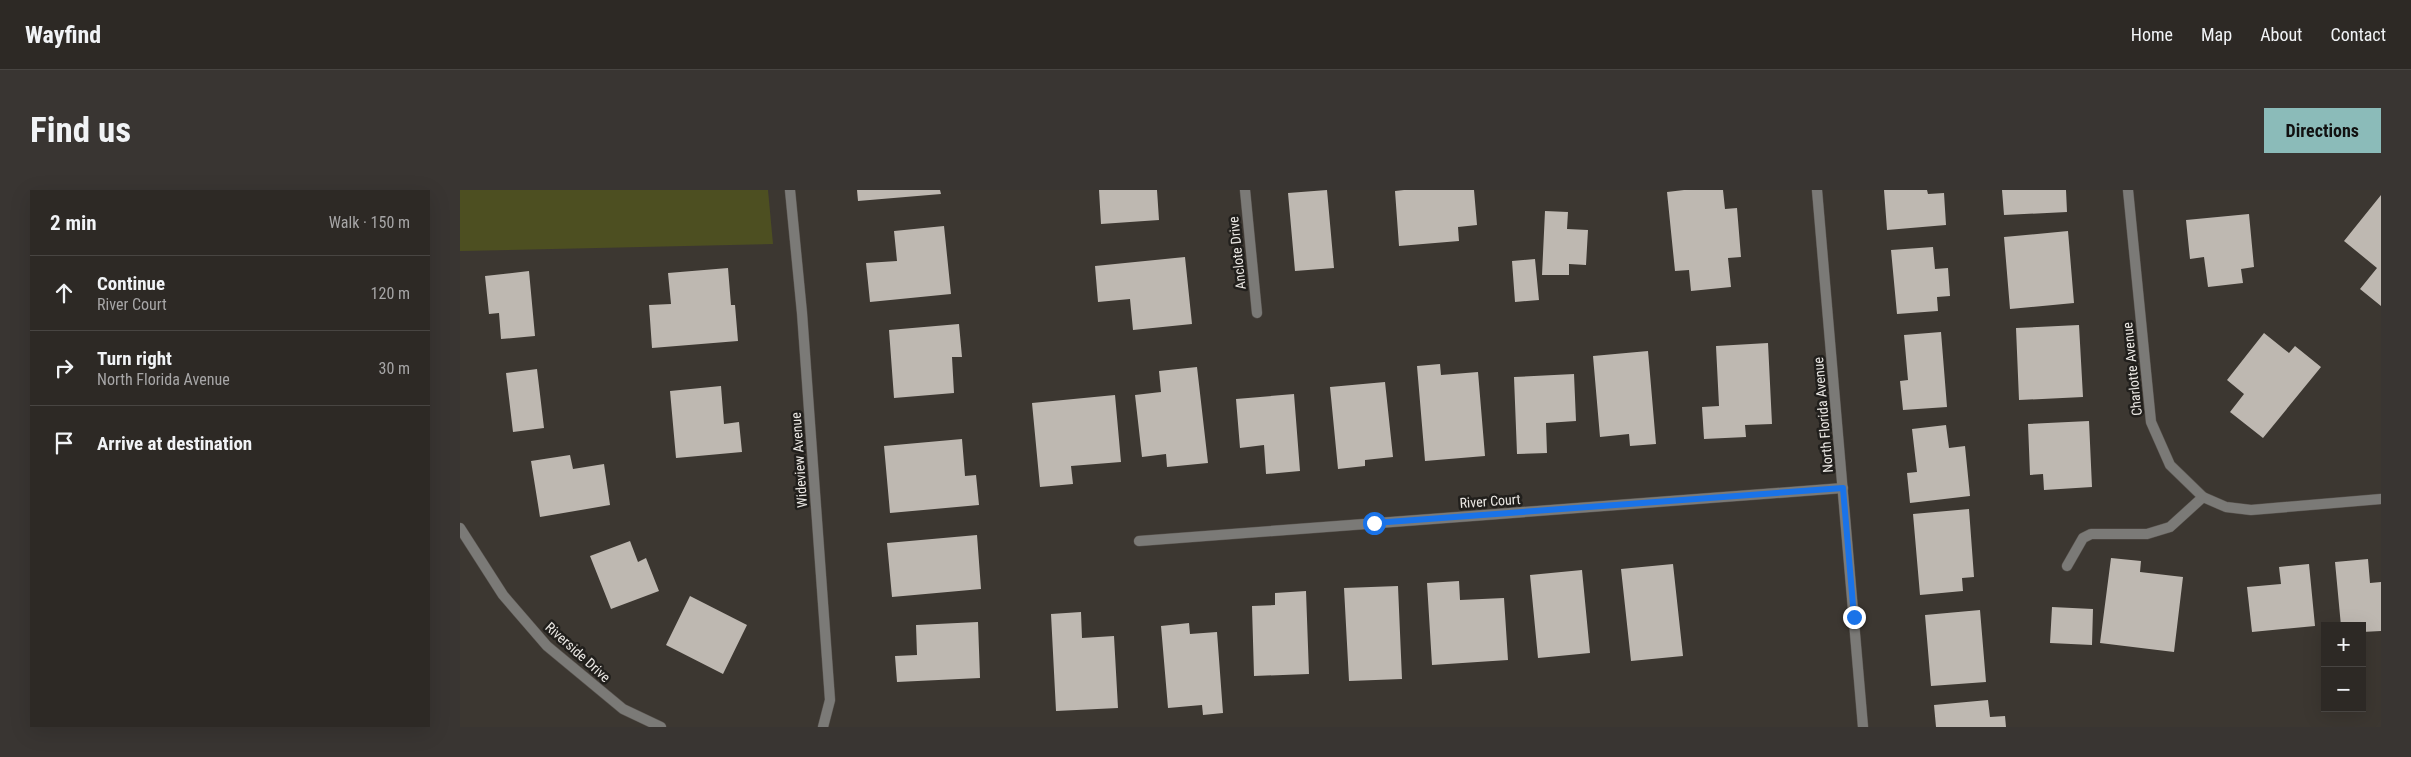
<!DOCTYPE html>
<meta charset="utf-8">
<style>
body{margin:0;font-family:"Roboto Condensed",sans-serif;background:#393532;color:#f1f3f6}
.controls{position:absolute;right:15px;bottom:15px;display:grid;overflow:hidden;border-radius:0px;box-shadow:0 5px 20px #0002}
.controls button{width:45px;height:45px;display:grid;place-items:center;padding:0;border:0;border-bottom:1px solid #484542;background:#2d2925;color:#f1f3f6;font:25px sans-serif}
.stop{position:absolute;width:15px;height:15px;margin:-11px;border:4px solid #1a73e8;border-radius:50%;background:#fff}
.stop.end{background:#1a73e8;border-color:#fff;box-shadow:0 1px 5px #0008}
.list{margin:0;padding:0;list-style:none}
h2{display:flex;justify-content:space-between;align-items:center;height:65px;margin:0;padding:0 20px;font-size:21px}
h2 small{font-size:16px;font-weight:400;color:#a7a6a7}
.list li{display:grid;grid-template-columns:32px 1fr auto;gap:15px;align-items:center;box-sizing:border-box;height:75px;padding:0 20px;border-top:1px solid #484542}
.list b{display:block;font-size:19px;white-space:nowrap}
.list p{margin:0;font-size:16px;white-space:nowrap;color:#a7a6a7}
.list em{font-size:16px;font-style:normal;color:#a7a6a7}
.icon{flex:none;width:28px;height:28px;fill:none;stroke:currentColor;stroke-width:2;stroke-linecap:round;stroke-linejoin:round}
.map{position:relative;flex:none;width:1921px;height:537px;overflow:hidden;border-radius:0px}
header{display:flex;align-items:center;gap:30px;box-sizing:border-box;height:70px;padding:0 25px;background:#2d2925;border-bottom:1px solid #484542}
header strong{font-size:24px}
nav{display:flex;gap:28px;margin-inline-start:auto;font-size:18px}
.intro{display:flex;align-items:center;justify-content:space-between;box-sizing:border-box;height:120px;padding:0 30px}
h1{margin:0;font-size:35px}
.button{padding:12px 22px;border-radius:0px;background:#8bbbb9;color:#111;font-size:18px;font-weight:700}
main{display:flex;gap:30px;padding:0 30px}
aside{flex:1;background:#2d2925;border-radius:0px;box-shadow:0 5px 20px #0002}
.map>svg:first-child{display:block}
.green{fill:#4d4f21}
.building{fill:#beb8b1}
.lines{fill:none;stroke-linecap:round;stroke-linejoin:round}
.service-casing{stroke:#58534e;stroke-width:11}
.minor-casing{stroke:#58534e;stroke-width:11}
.tertiary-casing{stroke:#58534e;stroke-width:11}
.service{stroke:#7b7a77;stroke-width:10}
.minor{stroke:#7b7a77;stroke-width:10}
.tertiary{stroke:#7b7a77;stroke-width:10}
.route{stroke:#1a73e8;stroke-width:6}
.labels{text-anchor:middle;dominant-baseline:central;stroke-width:5;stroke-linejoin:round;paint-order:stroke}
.street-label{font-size:14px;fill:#ebe8e4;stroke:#211f1c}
</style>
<header>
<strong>Wayfind</strong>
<nav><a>Home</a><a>Map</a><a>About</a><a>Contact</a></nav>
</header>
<div class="intro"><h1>Find us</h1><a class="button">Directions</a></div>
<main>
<aside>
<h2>2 min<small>Walk · 150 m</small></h2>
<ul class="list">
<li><svg class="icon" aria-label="ahead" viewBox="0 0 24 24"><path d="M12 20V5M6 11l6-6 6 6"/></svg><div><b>Continue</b><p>River Court</p></div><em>120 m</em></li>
<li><svg class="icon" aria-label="right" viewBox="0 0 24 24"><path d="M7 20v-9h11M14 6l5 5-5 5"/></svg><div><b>Turn right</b><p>North Florida Avenue</p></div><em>30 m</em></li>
<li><svg class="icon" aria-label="arrive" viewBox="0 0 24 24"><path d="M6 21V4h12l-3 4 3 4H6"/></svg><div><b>Arrive at destination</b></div></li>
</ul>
</aside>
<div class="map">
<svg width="1921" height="537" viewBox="0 0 1921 537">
<rect width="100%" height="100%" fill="#3c3731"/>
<!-- green -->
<path class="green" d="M0,0h308l5,54 -313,7z"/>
<!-- building -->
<path class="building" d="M397,0h83l1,4 -83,7z
M639,0h58l2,30 -58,4z
M867,0l7,78 -39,3 -7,-78z
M944,0h70l3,35 -19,2 1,14 -60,5 -4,-55z
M1224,0h39l2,19 12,-1 4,49 -13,1 3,29 -40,4 -2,-21 -14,1 -8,-79z
M1424,0h43l1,4 16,-1 2,32 -59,5z
M1542,0h64l1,22 -63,3z
M1921,5v111l-21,-17 17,-21 -33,-27z
M1085,21l23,1 -1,17 21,1 -2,35 -17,-1v11h-27z
M1789,24l5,53 -13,2 2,14 -35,4 -4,-30 -14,2 -4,-39z
M484,36l7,68 -81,8 -4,-39 31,-2 -3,-30z
M1608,41l6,72 -64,6 -6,-72z
M1473,57l2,22 13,-1 2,28 -13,1 1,14 -41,3 -6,-64z
M725,67l7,67 -59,6 -3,-31 -32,3 -3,-36z
M1075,69l4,41 -24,2 -3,-41z
M268,78l3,37h4l3,36 -86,7 -3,-43 22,-1 -3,-31z
M69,81l6,65 -34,3 -2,-26 -10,1 -4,-38z
M499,134l3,33h-10l2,36 -60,5 -5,-68z
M1619,135l4,72 -64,3 -3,-72z
M1481,142l6,75 -44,3 -3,-29 8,-1 -4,-45z
M1804,143l25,20 6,-7 26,21 -58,71 -33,-26 14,-18 -17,-14z
M1308,153l4,81 -27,1 1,12 -42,2 -2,-32 17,-1 -3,-60z
M1188,161l8,93 -26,2 -1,-12 -29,3 -7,-81z
M980,174l1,11 37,-3 7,84 -60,5 -8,-95z
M737,177l11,96 -41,4 -1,-13 -24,3 -7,-62 26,-3 -2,-21z
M77,179l7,59 -31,4 -7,-59z
M1114,184l2,47 -30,2 1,30 -30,1 -3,-77z
M925,192l8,75 -28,3v6l-27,3 -8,-82z
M261,196l3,38 15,-2 3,30 -66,6 -6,-67z
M834,204l6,77 -34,3 -2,-29 -24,3 -4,-49z
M655,205l6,67 -50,4 2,18 -33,3 -8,-84z
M1629,231l3,66 -48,3 -1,-16 -13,1 -2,-51z
M1486,235l3,23 16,-2 5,50 -60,7 -3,-30 10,-1 -5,-43z
M502,249l3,37 11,-1 3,30 -89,8 -6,-67z
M110,265l3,14 31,-5 6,41 -70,12 -9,-56z
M1509,319l5,68 -12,1 1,13 -43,4 -7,-81z
M517,345l4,54 -89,8 -5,-54z
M170,351l8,21 8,-4 13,33 -48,18 -21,-53z
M1651,368l30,3 -1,11 43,5 -9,75 -74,-9z
M1908,369l2,24 11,-1v49l-19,1v-6h-21l-6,-64z
M1213,374l10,92 -52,5 -10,-92z
M1849,374l6,62 -63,6 -5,-45 34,-3 -2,-17z
M1122,380l8,83 -52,5 -8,-83z
M999,391l1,19 44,-2 4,62 -76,5 -5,-82z
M938,396l4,93 -53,2 -5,-93z
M846,401l3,83 -55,2 -2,-70 23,-1v-12z
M230,406l57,29 -24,49 -57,-29z
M1592,417l41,2 -1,36 -42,-2z
M1520,420l6,72 -55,4 -6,-71z
M621,422l1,26 32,-2 4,72 -62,3 -5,-97z
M518,432l2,56 -83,4 -2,-26 22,-1 -1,-30z
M729,433l1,11 27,-2 6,81 -20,2 -1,-10 -34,3 -7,-82z
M1528,510l2,17 15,-1 1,11h-70l-2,-22z"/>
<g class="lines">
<defs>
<path id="service" d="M1607,376l16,-28 8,-4h56l23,-7 33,-30"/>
<path id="minor" d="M330,0l12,123 28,387 -7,27
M785,0l12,123
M1668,0l23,232 19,43 33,32 23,10 25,3 130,-11
M679,351l704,-53"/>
<path id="tertiary" d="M1357,0l46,537
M0,338l43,67 44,51 76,63 38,18"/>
</defs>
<!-- service casing -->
<use href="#service" class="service-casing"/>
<!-- minor casing -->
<use href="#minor" class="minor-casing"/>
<!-- tertiary casing -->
<use href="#tertiary" class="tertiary-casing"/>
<!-- service -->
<use href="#service" class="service"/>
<!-- minor -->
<use href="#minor" class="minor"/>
<!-- tertiary -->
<use href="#tertiary" class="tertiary"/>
</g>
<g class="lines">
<!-- route -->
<path class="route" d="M914,333l469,-35 11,129"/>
</g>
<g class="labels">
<!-- street labels -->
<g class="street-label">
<text transform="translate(777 63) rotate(-96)">Anclote Drive</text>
<text transform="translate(1672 179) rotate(-96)">Charlotte Avenue</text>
<text transform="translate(1363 225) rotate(-95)">North Florida Avenue</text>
<text transform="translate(339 270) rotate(-94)">Wideview Avenue</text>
<text transform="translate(1030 311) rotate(-4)">River Court</text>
<text transform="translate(118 462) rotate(42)">Riverside Drive</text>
</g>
</g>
</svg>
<div class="controls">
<button>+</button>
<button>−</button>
</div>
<div class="stop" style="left:914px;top:333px"></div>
<div class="stop end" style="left:1394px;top:427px"></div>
</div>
</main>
